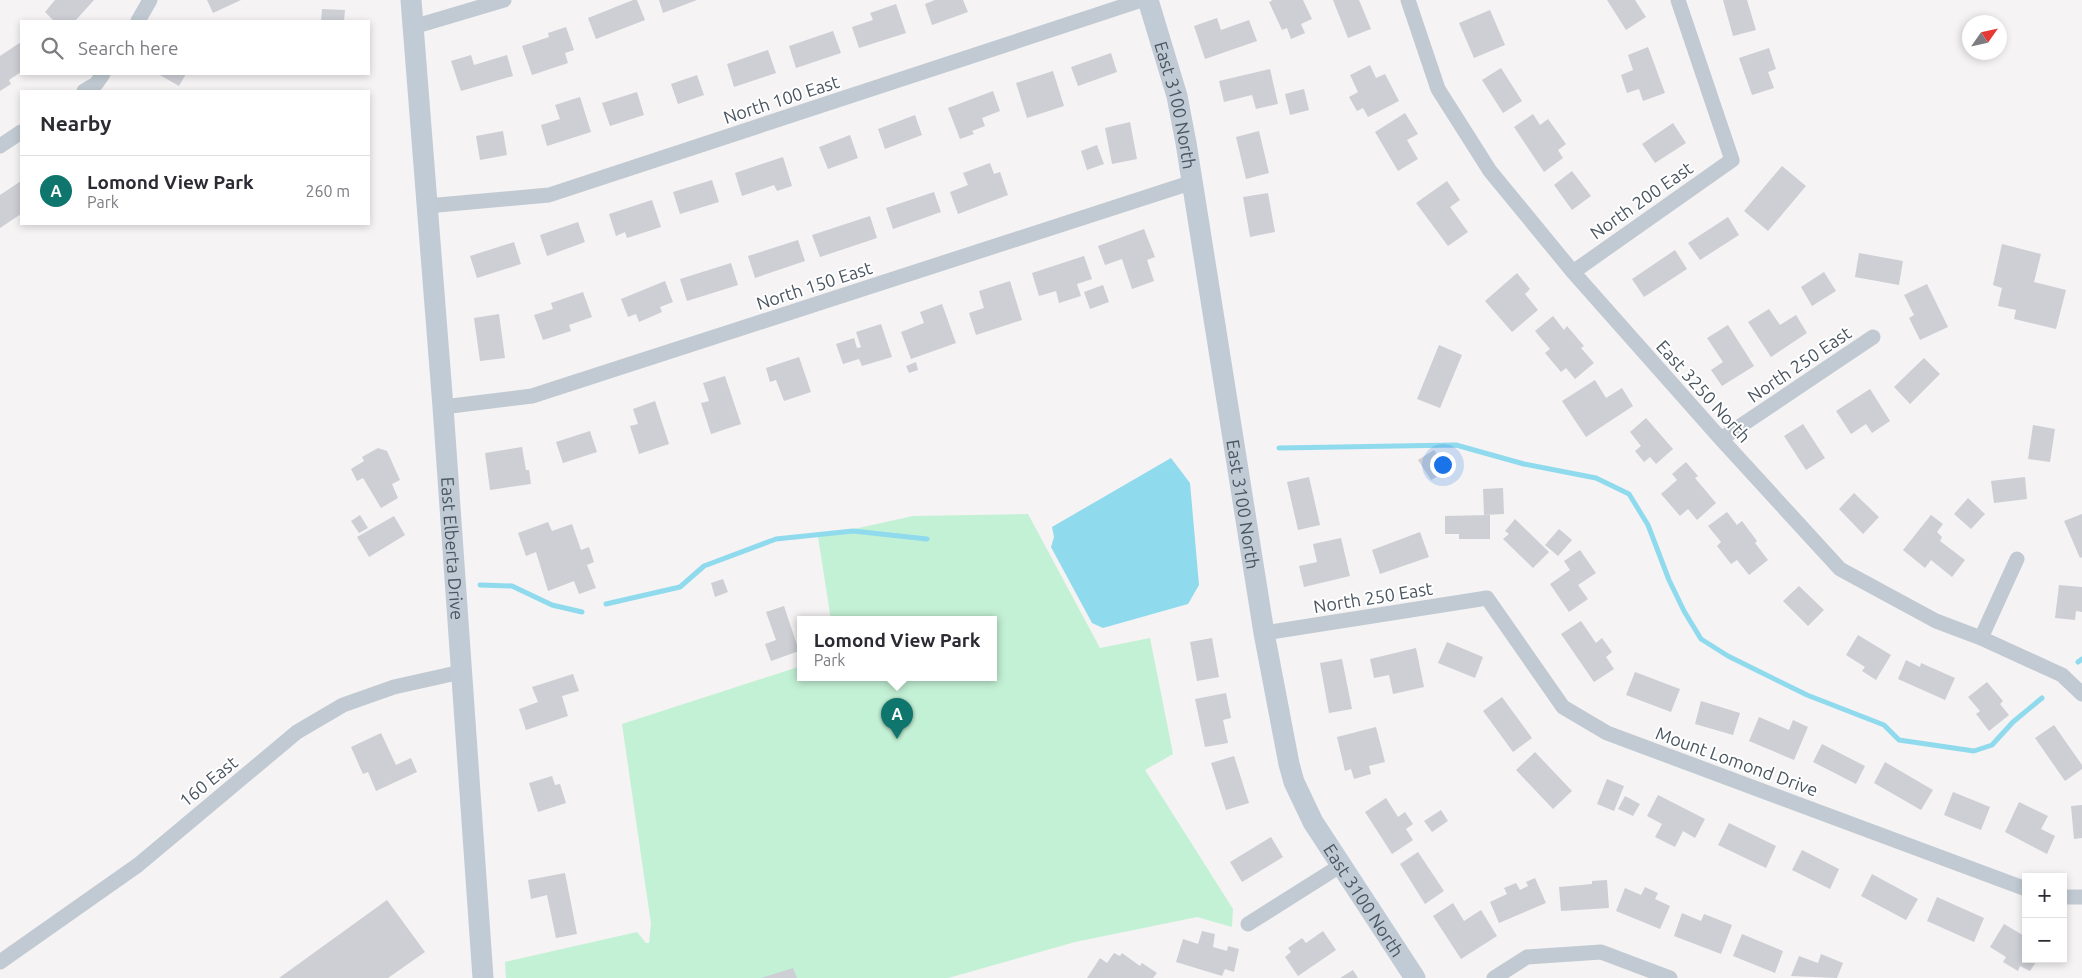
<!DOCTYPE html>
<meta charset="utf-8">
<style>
body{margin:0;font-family:Ubuntu,sans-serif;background:#f7f7f7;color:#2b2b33}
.controls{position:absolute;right:15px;bottom:15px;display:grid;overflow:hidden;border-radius:0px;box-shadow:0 2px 8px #0003}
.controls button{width:45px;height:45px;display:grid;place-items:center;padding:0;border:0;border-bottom:1px solid #e1e1e2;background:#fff;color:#2b2b33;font:25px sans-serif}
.compass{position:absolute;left:1962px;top:15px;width:45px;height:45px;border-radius:50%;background:#fff;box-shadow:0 2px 8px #0003;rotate:56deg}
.you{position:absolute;left:1442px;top:464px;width:18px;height:18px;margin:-12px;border:4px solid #fff;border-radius:50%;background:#1a73e8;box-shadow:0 0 0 8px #1a73e833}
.badge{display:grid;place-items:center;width:32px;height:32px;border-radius:50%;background:#0f766e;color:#fff;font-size:16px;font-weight:700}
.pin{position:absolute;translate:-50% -41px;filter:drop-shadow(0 1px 2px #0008)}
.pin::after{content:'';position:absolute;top:26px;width:18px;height:15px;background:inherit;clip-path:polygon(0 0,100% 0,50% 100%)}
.popup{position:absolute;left:797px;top:616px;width:200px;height:65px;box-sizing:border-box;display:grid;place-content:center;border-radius:0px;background:#fff;filter:drop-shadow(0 1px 4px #0005);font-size:16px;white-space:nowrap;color:#7c7c81}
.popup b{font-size:19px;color:#2b2b33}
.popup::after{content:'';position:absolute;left:50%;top:100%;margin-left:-10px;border:10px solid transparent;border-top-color:#fff}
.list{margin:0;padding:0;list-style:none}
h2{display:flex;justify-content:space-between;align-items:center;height:65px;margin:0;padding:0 20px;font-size:21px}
h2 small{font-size:16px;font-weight:400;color:#7c7c81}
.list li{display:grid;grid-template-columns:32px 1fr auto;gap:15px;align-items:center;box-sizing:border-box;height:70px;padding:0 20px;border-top:1px solid #e1e1e2}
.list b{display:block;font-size:19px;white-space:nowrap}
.list p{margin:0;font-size:16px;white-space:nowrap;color:#7c7c81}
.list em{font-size:16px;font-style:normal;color:#7c7c81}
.icon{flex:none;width:28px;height:28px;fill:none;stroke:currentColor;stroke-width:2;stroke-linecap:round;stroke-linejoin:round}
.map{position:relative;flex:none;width:2082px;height:978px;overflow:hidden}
.search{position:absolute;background:#fff;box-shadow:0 2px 8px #0003;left:20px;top:20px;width:350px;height:55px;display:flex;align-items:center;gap:12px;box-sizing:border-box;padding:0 18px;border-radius:0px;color:#7c7c81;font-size:19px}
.panel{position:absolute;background:#fff;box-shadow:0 2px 8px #0003;left:20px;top:90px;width:350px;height:135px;border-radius:0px}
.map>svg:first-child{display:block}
.green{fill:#c3f1d5}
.water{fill:#90daee}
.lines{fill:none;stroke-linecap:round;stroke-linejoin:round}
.stream{stroke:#90daee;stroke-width:5}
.building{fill:#cdcfd5}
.street{stroke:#c1cad2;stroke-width:15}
.secondary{stroke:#c1cbd6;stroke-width:21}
.labels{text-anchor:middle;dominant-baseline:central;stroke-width:4;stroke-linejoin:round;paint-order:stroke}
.street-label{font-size:18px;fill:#4a5661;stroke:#fff}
</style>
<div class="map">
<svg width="2082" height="978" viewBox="0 0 2082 978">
<rect width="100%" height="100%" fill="#f5f3f3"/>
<!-- green -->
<path class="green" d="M1028,514l72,134 50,-10 23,116 -28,16 88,139 -1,18 -35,-10 -122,25 -127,36h-442l-1,-16 132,-30 9,11h3l2,-19 -29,-200 179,-58v12h192v-58h-162l-13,-83 95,-21z"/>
<!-- water -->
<path class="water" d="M1171,458l19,25 9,102 -11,19 -85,24 -11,-5 -41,-76 3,-10 -2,-10z"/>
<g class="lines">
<!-- stream -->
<path class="stream" d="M1279,448l177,-3 68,19 72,14 33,16 19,31 21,55 15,31 17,28 27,17 79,39 77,30 15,15 75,11 18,-6 21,-23 29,-24
M480,585l32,1 40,19 30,7
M606,604l74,-17 24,-21 72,-27 77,-8 74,8
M2078,662l4,-3"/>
</g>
<!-- building -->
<path class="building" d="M55,0h39l-19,21h-24l2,-1 -8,-8z
M207,0h34l-28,13z
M633,0h4l8,20 -49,19 -8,-21z
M659,0h38l-34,13z
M935,0h28l5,12 -36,13 -7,-21z
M1273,0h30l9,19 -11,5 4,9 -14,6 -4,-11 -5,2 -13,-28z
M1333,0h26l12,29 -23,9z
M1607,0h28l11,17 -20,13z
M1723,0h24l9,30 -23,6z
M896,4l10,29 -47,15 -7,-21 21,-7 -3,-7z
M322,9l23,1 -1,11h-23z
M1490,10l15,35 -31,13 -15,-35z
M1217,18l4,12 28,-10 8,21 -52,18 -11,-33z
M566,27l8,23 -9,3 3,10 -36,12 -10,-29 27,-9 -1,-4z
M833,31l8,22 -45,15 -7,-22z
M21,42v30l-12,8 2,4 -11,7v-35z
M1648,47l17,46 -22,8 -4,-12 -12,4 -6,-18 12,-5 -5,-15z
M1769,48l7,21 -8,3 6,16 -22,7 -13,-37z
M768,50l8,23 -42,14 -7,-23z
M1111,53l6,19 -39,14 -7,-19z
M471,55l3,10 33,-10 6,21 -52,15 -10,-30z
M1370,65l6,13 9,-4 14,27 -31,16 -5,-9 -6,3 -8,-14 9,-5 -8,-17z
M1501,68l21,33 -19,12 -21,-33z
M1270,69l8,35 -22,5 -4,-14 -28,7 -5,-21z
M1053,71l11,35 -37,12 -11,-35z
M158,74h28l-7,12z
M697,75l7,20 -26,9 -7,-20z
M1304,89l5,21 -19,5 -5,-21z
M993,91l7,20 -18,7 3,8 -13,5 2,3 -14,5 -12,-31z
M637,92l7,23 -34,11 -8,-23z
M580,97l11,35 -44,14 -6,-21 19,-6 -5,-14z
M1405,113l13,21 -11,6 11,19 -20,12 -23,-39z
M1533,114l7,11 8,-6 18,25 -8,6 5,8 -19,14 -30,-45z
M915,115l7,20 -37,14 -7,-20z
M1130,122l7,37 -25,5 -7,-36z
M1673,123l13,20 -31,20 -13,-19z
M503,131l4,24 -27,5 -4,-24z
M1259,131l10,42 -23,6 -10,-42z
M850,135l8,23 -30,11 -9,-22z
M1097,145l7,19 -17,6 -6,-19z
M783,157l9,29 -15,5 -3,-6 -32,11 -7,-23z
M990,163l4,11 6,-2 8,23 -50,19 -8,-22 18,-7 -5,-12z
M1782,166l24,20 -38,45 -24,-20z
M1572,171l19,25 -19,14 -18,-25z
M712,180l7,22 -39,12 -7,-22z
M21,181v33l-21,14v-33z
M1447,181l13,19 -10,7 18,25 -20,14 -32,-43z
M934,192l7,20 -48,17 -7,-21z
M1268,193l7,39 -25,5 -7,-40z
M652,200l9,27 -34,11 -2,-6 -9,4 -7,-22z
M870,216l7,22 -57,19 -8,-22z
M1728,217l11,18 -39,25 -12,-17z
M578,222l7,20 -38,14 -7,-21z
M1144,229l11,28 -8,3 7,21 -22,8 -10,-30 -17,6 -7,-19z
M798,240l7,21 -50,17 -7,-22z
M514,242l7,22 -44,14 -7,-22z
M2002,244l39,10 -7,28 32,8 -10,39 -42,-10 2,-9 -18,-4 4,-18 -9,-3z
M1675,250l12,19 -43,28 -12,-18z
M1859,253l44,8 -4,24 -44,-8z
M1084,256l8,23 -15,5 4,12 -22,7 -3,-12 -17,5 -7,-23z
M731,263l7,22 -51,16 -7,-22z
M1824,272l12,19 -24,15 -11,-19z
M1517,273l13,16 -5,5 13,16 -26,22 -27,-31z
M665,281l8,21 -13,5 2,5 -23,10 -3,-8 -8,3 -7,-18z
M1010,281l12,39 -46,15 -7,-22 15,-5 -5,-17z
M1927,284l21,43 -28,13 -11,-22 5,-3 -10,-20z
M1103,285l6,17 -19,7 -6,-17z
M583,292l9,25 -23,8 2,6 -28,9 -9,-25 19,-6 -2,-6z
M942,304l14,39 -45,16 -10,-27 23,-9 -4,-11z
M1769,309l11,16 16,-10 11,18 -36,24 -23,-35z
M499,314l6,44 -25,3 -6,-43z
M1553,316l11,14 3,-4 17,20 -3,2 13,15 -19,16 -9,-11 -5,4 -16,-19 5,-4 -15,-18z
M881,324l11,33 -30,9 -3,-7 -16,5 -7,-20 18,-6 3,10 4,-1 -5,-15z
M1728,325l26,41 -32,20 -11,-16 12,-8 -16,-24z
M1439,345l23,10 -22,53 -23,-9z
M799,357l12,35 -27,9 -8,-21 -6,2 -4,-14z
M1924,358l16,16 -30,30 -16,-17z
M916,362l2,8 -9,3 -3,-7z
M725,376l16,48 -30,10 -10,-31 8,-2 -6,-18z
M1595,380l11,18 16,-10 11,18 -47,31 -24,-36z
M1870,389l20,32 -18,12 -6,-9 -15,10 -15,-23z
M655,401l14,43 -30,10 -9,-28 8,-2 -5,-15z
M1646,418l27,31 -17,15 -6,-7 -6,5 -9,-11 6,-5 -11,-14z
M1803,424l22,34 -19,12 -22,-34z
M2033,425l22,4 -5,33 -22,-3z
M590,431l7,21 -34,11 -7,-21z
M522,447l4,23h3l2,14 -41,6 -5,-37z
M378,448l9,3 13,29 -8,4 6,14 -17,10 -18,-30 -6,3 -6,-12 13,-8 -2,-4z
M1434,450l13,21 -16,9 -13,-20z
M1686,462l12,14 -3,2 21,25 -19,17 -9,-11 -8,7 -19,-22 16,-14 -5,-6z
M1309,477l11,48 -22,5 -11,-48z
M2025,477l2,22 -33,4 -3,-22z
M1503,488l1,26 -20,1 -1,-26z
M1854,493l25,24 -16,17 -24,-25z
M1968,498l17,16 -14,15 -17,-15z
M1727,512l10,13 5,-4 15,20 -2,2 13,17 -19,15 -12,-15 -6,4 -14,-18 4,-4 -13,-16z
M2082,514v43l-2,1 -16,-37z
M360,515l8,13 -9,5 -8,-12z
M1490,515v24h-31v-5h-14v-18z
M1931,515l12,9 -6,8 5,5 -2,4 25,19 -13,17 -21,-17 -6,8 -22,-18z
M394,516l11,19 -36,22 -12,-20z
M1515,519l34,33 -16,16 -30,-29 6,-5 -4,-3z
M548,522l4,9 20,-7 9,26 8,-3 5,15 -7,3 9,23 -17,6 -5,-13 -26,10 -12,-39 -10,4 -8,-23z
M1559,529l13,11 -14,16 -13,-11z
M1420,532l9,25 -49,17 -8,-24z
M1341,538l9,38 -46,11 -5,-21 18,-4 -4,-18z
M1580,550l16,23 -18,12 10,14 -19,13 -19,-28 20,-14 -6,-9z
M723,579l5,13 -13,5 -4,-14z
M2059,585l23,2v25l-6,-1 -1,9 -20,-2z
M1799,586l25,24 -16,16 -25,-25z
M784,606l15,45 -28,10 -6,-17 11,-4 -10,-28z
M1581,621l15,22 6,-5 10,14 -6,5 8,12 -20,13 -33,-48z
M1858,635l33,20 -15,25 -14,-9 3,-4 -19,-12z
M1212,638l7,39 -22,4 -7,-39z
M1447,642l36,15 -8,21 -37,-15z
M1416,648l8,39 -31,7 -4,-19 -15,3 -4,-19z
M1342,659l10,50 -23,4 -9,-50z
M1906,660l14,7 1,-4 34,15 -10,22 -47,-21z
M1635,672l45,17 -9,23 -45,-17z
M573,674l6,17 -17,5 6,20 -42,14 -7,-21 19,-7 -6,-15z
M1987,682l16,19 -3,3 9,11 -20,16 -13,-17 4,-3 -12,-14z
M1226,693l5,25 -8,2 5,23 -23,4 -10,-48z
M1502,697l30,41 -19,14 -30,-41z
M1701,701l39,12 -7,22 -38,-11z
M1759,717l30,13 4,-10 15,7 -14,33 -45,-19z
M2054,725l28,40v4l-17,12 -30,-43z
M1376,727l9,35 -16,4 2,8 -17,5 -3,-10 -6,2 -8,-34z
M381,733l15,32 15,-7 6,14 -41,19 -8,-19 -5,2 -12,-27z
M1822,744l43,22 -9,18 -43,-22z
M1535,752l37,39 -19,18 -37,-39z
M1234,756l15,47 -23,7 -15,-47z
M1885,762l48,28 -12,20 -47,-27z
M552,776l3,9 5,-1 6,19 -28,9 -9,-29z
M1607,779l17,7 -10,25 -17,-7z
M1953,792l37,15 -9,23 -37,-15z
M1658,795l47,24 -10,19 -12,-7 -8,16 -20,-10 7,-13 -15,-8z
M1625,796l15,8 -7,12 -15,-7z
M1386,798l12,19 7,-5 8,12 -7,5 7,11 -21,14 -27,-42z
M2019,802l29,14 -7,13 14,7 -8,18 -42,-22z
M2082,805v33l-8,1 -3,-33z
M1441,810l7,11 -16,11 -8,-11z
M1729,823l47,23 -10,22 -48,-23z
M1271,837l12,20 -41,25 -12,-20z
M1802,850l37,19 -9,20 -38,-19z
M1418,852l26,39 -19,13 -25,-40z
M565,873l12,61 -21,4 -9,-43 -16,4 -3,-19z
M1872,874l46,25 -12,21 -45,-24z
M1535,878l11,25 -47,20 -9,-21 17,-8 -3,-6 12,-5 4,7 8,-4 -2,-4z
M1607,880l2,28 -48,3 -2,-24 33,-3v-3z
M1645,887l13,6 -3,6 15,7 -10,23 -44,-18 9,-23 16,7z
M1937,897l47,21 -10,24 -47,-21z
M387,900l38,52 -37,26h-109z
M1453,903l11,18 17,-11 16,26 -36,23 -28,-43z
M1682,913l19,8 3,-7 28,11 -11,29 -47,-18z
M2004,924l22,13v22h12l-8,12 -10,-5 -2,5 -15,-9 3,-5 -16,-10z
M1202,931l13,3 -2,13 14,4 1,-5 11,3 -5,23 -9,-3 -3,7 -46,-14 7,-23 15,5z
M1323,931l13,19 -38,26 -13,-19 6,-5 -3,-4 14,-10 4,5z
M1742,934l41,17 -8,22 -42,-17z
M1114,953l6,3 2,-3 18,13 2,-3 15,10 -4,5h-66l13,-20 7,5z
M1821,954l22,9 -6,15 -46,-2 8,-20 19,7z
M793,968l4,10h-36z
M1353,970l5,8h-18z"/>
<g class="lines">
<!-- street -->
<path class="street" d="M1408,0l30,89 52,82 83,101 148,167 119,130 96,52 45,17 81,37 20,19
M138,21l12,-21
M413,27l91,-27
M84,91l12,-7 7,-10
M0,146l21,-14
M427,206l122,-11 593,-195
M1573,272l159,-112 -54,-160
M443,407l89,-11 661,-214
M1721,439l152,-102
M1264,633l223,-35 76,109 44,26 419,156
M1981,638l36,-79
M2063,897h19
M1248,924l92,-58
M0,962l138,-97 159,-133 46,-27 51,-18 67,-15
M1494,978l33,-21 74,-5 69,26"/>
<!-- secondary -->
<g class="secondary">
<path id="s1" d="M411,0l32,407 40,571"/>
<path id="s2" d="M1148,0l29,96 9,47 78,490 25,131 5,18 19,40 102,156"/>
</g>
</g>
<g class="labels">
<!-- street labels -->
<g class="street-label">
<text transform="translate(781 99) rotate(-18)">North 100 East</text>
<text stroke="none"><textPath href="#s2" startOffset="109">East 3100 North</textPath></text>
<text transform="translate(1641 200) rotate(-35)">North 200 East</text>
<text transform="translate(814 285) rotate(-18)">North 150 East</text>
<text transform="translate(1799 364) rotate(-34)">North 250 East</text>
<text transform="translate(1704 391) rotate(48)">East 3250 North</text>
<text stroke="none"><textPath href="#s2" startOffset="514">East 3100 North</textPath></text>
<text stroke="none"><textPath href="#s1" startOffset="550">East Elberta Drive</textPath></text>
<text transform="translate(1373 597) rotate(-9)">North 250 East</text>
<text transform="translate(1737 761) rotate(20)">Mount Lomond Drive</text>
<text transform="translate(208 781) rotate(-39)">160 East</text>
<text stroke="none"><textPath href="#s2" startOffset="934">East 3100 North</textPath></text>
</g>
</g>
</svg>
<div class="controls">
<button>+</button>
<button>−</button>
</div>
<svg class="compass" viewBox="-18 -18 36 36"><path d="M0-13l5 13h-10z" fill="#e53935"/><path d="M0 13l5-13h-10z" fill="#7c7c81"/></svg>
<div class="you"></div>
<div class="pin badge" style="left:897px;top:739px">A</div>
<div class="popup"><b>Lomond View Park</b>Park</div>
<div class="search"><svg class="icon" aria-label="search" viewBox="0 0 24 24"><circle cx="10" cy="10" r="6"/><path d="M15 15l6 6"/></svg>Search here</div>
<section class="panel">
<h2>Nearby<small></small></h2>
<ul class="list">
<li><span class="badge">A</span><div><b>Lomond View Park</b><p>Park</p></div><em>260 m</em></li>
</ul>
</section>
</div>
